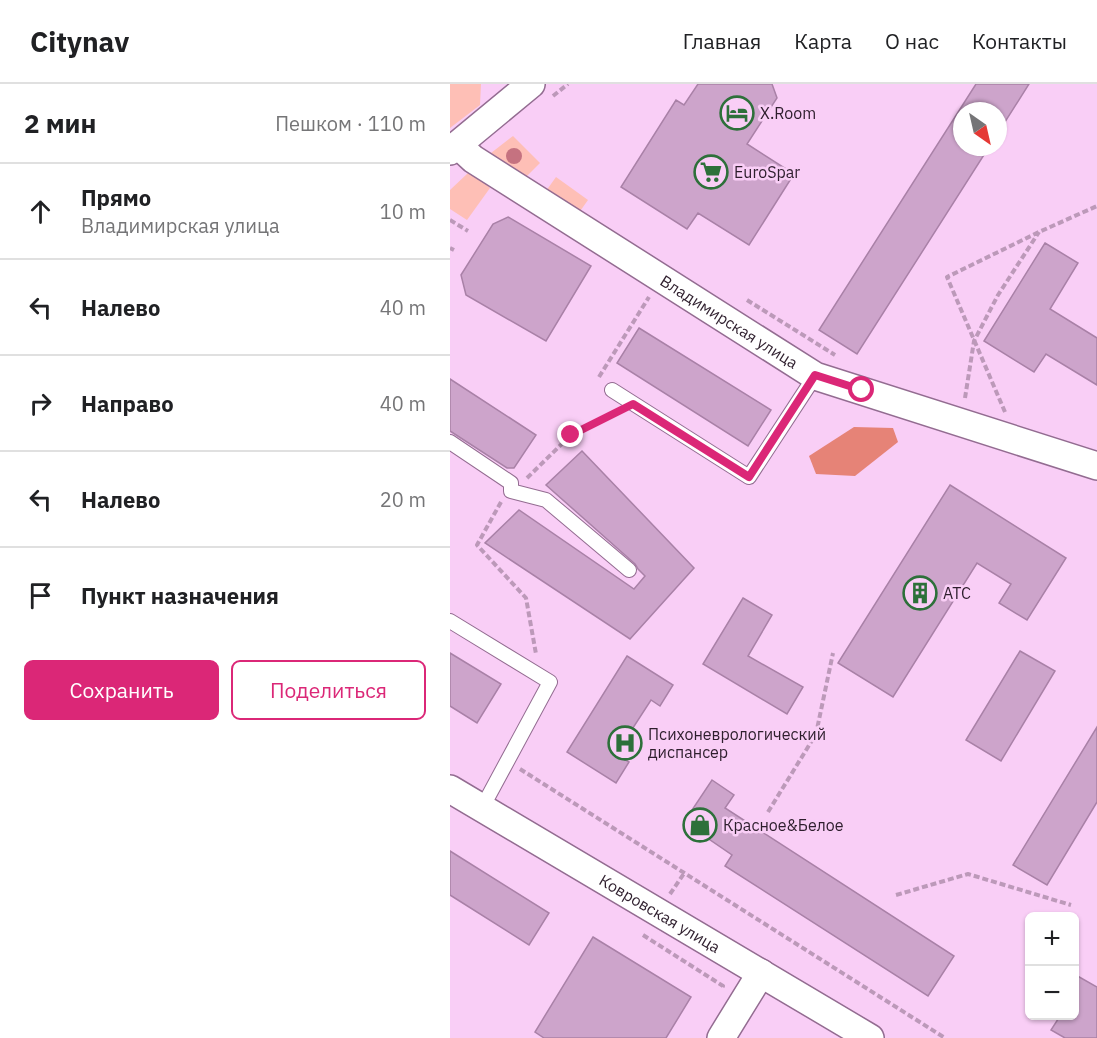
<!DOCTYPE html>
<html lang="ru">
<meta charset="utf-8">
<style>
body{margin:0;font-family:"IBM Plex Sans",sans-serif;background:#f2f2f2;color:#202124}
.controls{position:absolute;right:18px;bottom:18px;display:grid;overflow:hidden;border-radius:9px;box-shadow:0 2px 4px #0004}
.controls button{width:54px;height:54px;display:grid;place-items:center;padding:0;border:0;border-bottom:2px solid #e0e0e0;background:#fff;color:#202124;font:30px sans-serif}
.compass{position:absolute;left:503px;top:18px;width:54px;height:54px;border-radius:50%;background:#fff;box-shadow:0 2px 4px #0004;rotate:146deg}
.stop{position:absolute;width:18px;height:18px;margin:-14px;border:4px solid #db2777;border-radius:50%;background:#fff}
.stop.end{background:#db2777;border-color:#fff;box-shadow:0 2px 6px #0008}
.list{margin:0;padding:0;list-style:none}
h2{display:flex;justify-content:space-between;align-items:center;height:78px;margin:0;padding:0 24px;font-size:26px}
h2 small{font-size:20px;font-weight:400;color:#757577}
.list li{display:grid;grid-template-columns:39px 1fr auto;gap:18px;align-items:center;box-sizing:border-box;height:96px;padding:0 24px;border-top:2px solid #e0e0e0}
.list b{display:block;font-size:22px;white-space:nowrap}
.list p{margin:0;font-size:20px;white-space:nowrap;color:#757577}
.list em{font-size:20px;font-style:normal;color:#757577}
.actions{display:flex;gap:12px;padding:18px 24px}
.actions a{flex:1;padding:14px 0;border:2px solid #db2777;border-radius:9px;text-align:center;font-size:21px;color:#db2777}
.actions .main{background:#db2777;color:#fff}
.icon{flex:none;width:33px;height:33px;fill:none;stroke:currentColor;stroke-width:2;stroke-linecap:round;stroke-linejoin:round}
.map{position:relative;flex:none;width:647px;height:954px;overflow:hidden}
header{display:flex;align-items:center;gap:36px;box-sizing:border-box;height:84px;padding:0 30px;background:#fff;border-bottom:2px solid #e0e0e0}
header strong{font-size:28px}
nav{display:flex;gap:33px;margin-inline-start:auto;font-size:21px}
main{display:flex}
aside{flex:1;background:#fff}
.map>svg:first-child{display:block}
.green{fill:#febfb6}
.forest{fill:#e68377}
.building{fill:#cda4cb;stroke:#a981a7;stroke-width:1.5}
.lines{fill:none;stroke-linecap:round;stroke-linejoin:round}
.service-casing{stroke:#936c91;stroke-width:16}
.minor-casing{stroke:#936c91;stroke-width:30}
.path{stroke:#bc99b9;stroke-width:4;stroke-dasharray:6 3;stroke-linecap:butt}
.service{stroke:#fff;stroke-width:14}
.minor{stroke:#fff;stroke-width:27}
.tree{fill:#c57280}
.route{stroke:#db2777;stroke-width:8}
.labels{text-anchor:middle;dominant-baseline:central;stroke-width:5;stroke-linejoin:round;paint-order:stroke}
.poi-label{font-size:16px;fill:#2e1e2d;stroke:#f9cef6;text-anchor:start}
.street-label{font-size:16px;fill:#2e1e2d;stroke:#f9cef6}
</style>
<header>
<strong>Citynav</strong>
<nav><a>Главная</a><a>Карта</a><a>О нас</a><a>Контакты</a></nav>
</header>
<main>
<aside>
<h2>2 мин<small>Пешком · 110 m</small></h2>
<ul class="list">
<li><svg class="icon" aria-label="ahead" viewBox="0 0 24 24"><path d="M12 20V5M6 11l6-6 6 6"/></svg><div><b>Прямо</b><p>Владимирская улица</p></div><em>10 m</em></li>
<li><svg class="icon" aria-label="left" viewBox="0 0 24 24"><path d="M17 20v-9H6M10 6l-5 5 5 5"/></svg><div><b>Налево</b></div><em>40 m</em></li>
<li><svg class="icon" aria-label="right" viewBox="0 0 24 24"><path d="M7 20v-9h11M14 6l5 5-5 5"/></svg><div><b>Направо</b></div><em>40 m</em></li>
<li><svg class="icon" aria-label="left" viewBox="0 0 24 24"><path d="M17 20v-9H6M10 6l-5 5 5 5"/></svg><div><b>Налево</b></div><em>20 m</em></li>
<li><svg class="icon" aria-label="arrive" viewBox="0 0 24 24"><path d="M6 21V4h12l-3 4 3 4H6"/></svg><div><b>Пункт назначения</b></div></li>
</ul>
<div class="actions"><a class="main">Сохранить</a><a>Поделиться</a></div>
</aside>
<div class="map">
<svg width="647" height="954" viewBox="0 0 647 954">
<rect width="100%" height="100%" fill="#f9cef6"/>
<!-- green -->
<path class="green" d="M0,0h31l-1,21 -30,23z
M63,52l27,27 -17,17 -32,-18v-9z
M18,89l14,7 8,8 -23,32 -17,-11v-19z
M106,93l32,23 -10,14 -32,-23z"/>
<!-- forest -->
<path class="forest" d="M404,343l39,1 5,14 -43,34 -39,-2 -7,-18z"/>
<!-- building -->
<path class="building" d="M248,0h74l5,14 -30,46 47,30 -45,71 -51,-32 -11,16 -66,-42 55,-87 8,5z
M526,0h53l-31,49v-22h-36v36h27l-132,207 -38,-24z
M58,133l83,49 -45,75 -80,-46 -5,-20 32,-51z
M595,159l33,20 -28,46 47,29v47l-51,-31 -12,18 -50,-31z
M189,244l132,82 -23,36 -131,-83z
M0,295l86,56 -22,33h-7l-57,-37z
M132,367l112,117 -64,71 -145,-96 34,-33 115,79 11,-13 -7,-7 -3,-5 -89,-79z
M500,401l116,73 -39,62 -28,-17 12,-19 -34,-21 -84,134 -55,-34z
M293,514l29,17 -24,41 55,31 -16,27 -84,-50z
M570,567l35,20 -54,90 -35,-21z
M0,569l51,31 -24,39 -27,-17z
M177,572l46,29 -13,21 -9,-6 -35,54 13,8 -13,21 -49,-31z
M647,643v75l-50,83 -34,-20z
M262,696l22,15 -9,13 229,148 -26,40 -203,-130 7,-11 -48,-33z
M0,767l99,62 -20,32 -79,-50z
M143,853l98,60 -25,41h-122l-9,-6z
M624,890l23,13v51h-32l-14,-8 9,-14h14z"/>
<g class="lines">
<defs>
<path id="service" d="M162,306l137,87 66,-101
M0,358l61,41v8l35,9 83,70
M0,537l100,61 -68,126"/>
<g id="minor">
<path id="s1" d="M8,61l15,14 342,217 282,90"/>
<path d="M0,67l81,-67"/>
<path id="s2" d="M0,705l420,249"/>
<path d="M271,954l40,-65"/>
</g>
</defs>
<!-- service casing -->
<use href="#service" class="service-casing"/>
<!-- minor casing -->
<use href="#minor" class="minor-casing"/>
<!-- path -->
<path class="path" d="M103,12l15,-12
M0,136l18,11
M0,164l4,2
M297,216l88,55
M149,293l50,-80
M515,314l9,-57 24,-46 41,-63
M555,328l-58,-135 92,-45 58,-26
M77,394l44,-43 45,-23
M51,418l-24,43 49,53 10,56
M70,685l425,269
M318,728l48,-78 17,-81
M220,810l15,-22
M446,811l72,-21 103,31
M193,851l80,51 -1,2"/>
<!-- service -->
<use href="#service" class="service"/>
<!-- minor -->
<use href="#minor" class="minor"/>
</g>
<!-- trees -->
<circle class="tree" cx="64" cy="72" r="8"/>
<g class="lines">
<!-- route -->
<path class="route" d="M121,351l62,-31 116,73 66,-102 47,15"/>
</g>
<!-- icons -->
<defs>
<symbol id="hotel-ring" viewBox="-11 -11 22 22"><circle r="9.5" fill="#f9cef6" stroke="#2d703a" stroke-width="1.5"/><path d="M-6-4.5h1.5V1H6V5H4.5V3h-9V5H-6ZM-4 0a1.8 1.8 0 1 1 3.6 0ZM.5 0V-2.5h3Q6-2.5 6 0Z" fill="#2d703a"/></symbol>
<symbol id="supermarket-ring" viewBox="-11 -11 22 22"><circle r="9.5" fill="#f9cef6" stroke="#2d703a" stroke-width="1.5"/><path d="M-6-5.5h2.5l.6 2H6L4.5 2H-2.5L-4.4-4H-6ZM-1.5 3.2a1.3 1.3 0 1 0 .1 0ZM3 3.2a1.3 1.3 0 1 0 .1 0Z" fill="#2d703a"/></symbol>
<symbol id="building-ring" viewBox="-11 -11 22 22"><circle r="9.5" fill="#f9cef6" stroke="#2d703a" stroke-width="1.5"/><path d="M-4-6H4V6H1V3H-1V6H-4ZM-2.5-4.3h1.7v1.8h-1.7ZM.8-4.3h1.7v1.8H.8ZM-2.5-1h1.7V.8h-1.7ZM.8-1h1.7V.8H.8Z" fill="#2d703a"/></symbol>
<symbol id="hospital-ring" viewBox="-11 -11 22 22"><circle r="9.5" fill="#f9cef6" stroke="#2d703a" stroke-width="1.5"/><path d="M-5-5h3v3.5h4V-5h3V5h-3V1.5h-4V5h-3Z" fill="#2d703a"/></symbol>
<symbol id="shop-ring" viewBox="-11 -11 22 22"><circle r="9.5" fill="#f9cef6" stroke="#2d703a" stroke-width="1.5"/><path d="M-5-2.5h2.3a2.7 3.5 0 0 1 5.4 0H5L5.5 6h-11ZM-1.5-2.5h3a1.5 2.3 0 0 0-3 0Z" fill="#2d703a"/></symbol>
</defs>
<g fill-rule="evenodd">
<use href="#hotel-ring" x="268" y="10" width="38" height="38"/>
<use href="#supermarket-ring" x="242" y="69" width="38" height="38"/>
<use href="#building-ring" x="451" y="490" width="38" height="38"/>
<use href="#hospital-ring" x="156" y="640" width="38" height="38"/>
<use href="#shop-ring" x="231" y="722" width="38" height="38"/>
</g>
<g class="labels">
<!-- poi labels -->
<g class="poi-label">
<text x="310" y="29">Х.Room</text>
<text x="284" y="88">EuroSpar</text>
<text x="493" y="509">АТС</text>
<text x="198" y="650">Психоневрологический<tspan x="198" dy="18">диспансер</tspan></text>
<text x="273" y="741">Красное&amp;Белое</text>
</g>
<!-- street labels -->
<g class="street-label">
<text stroke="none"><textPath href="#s1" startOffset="324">Владимирская улица</textPath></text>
<text stroke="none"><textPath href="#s2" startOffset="244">Ковровская улица</textPath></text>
</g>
</g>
</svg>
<div class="controls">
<button>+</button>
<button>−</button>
</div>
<svg class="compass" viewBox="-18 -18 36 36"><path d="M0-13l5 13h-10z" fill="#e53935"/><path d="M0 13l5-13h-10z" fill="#757577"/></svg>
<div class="stop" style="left:412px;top:306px"></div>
<div class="stop end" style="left:121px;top:351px"></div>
</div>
</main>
